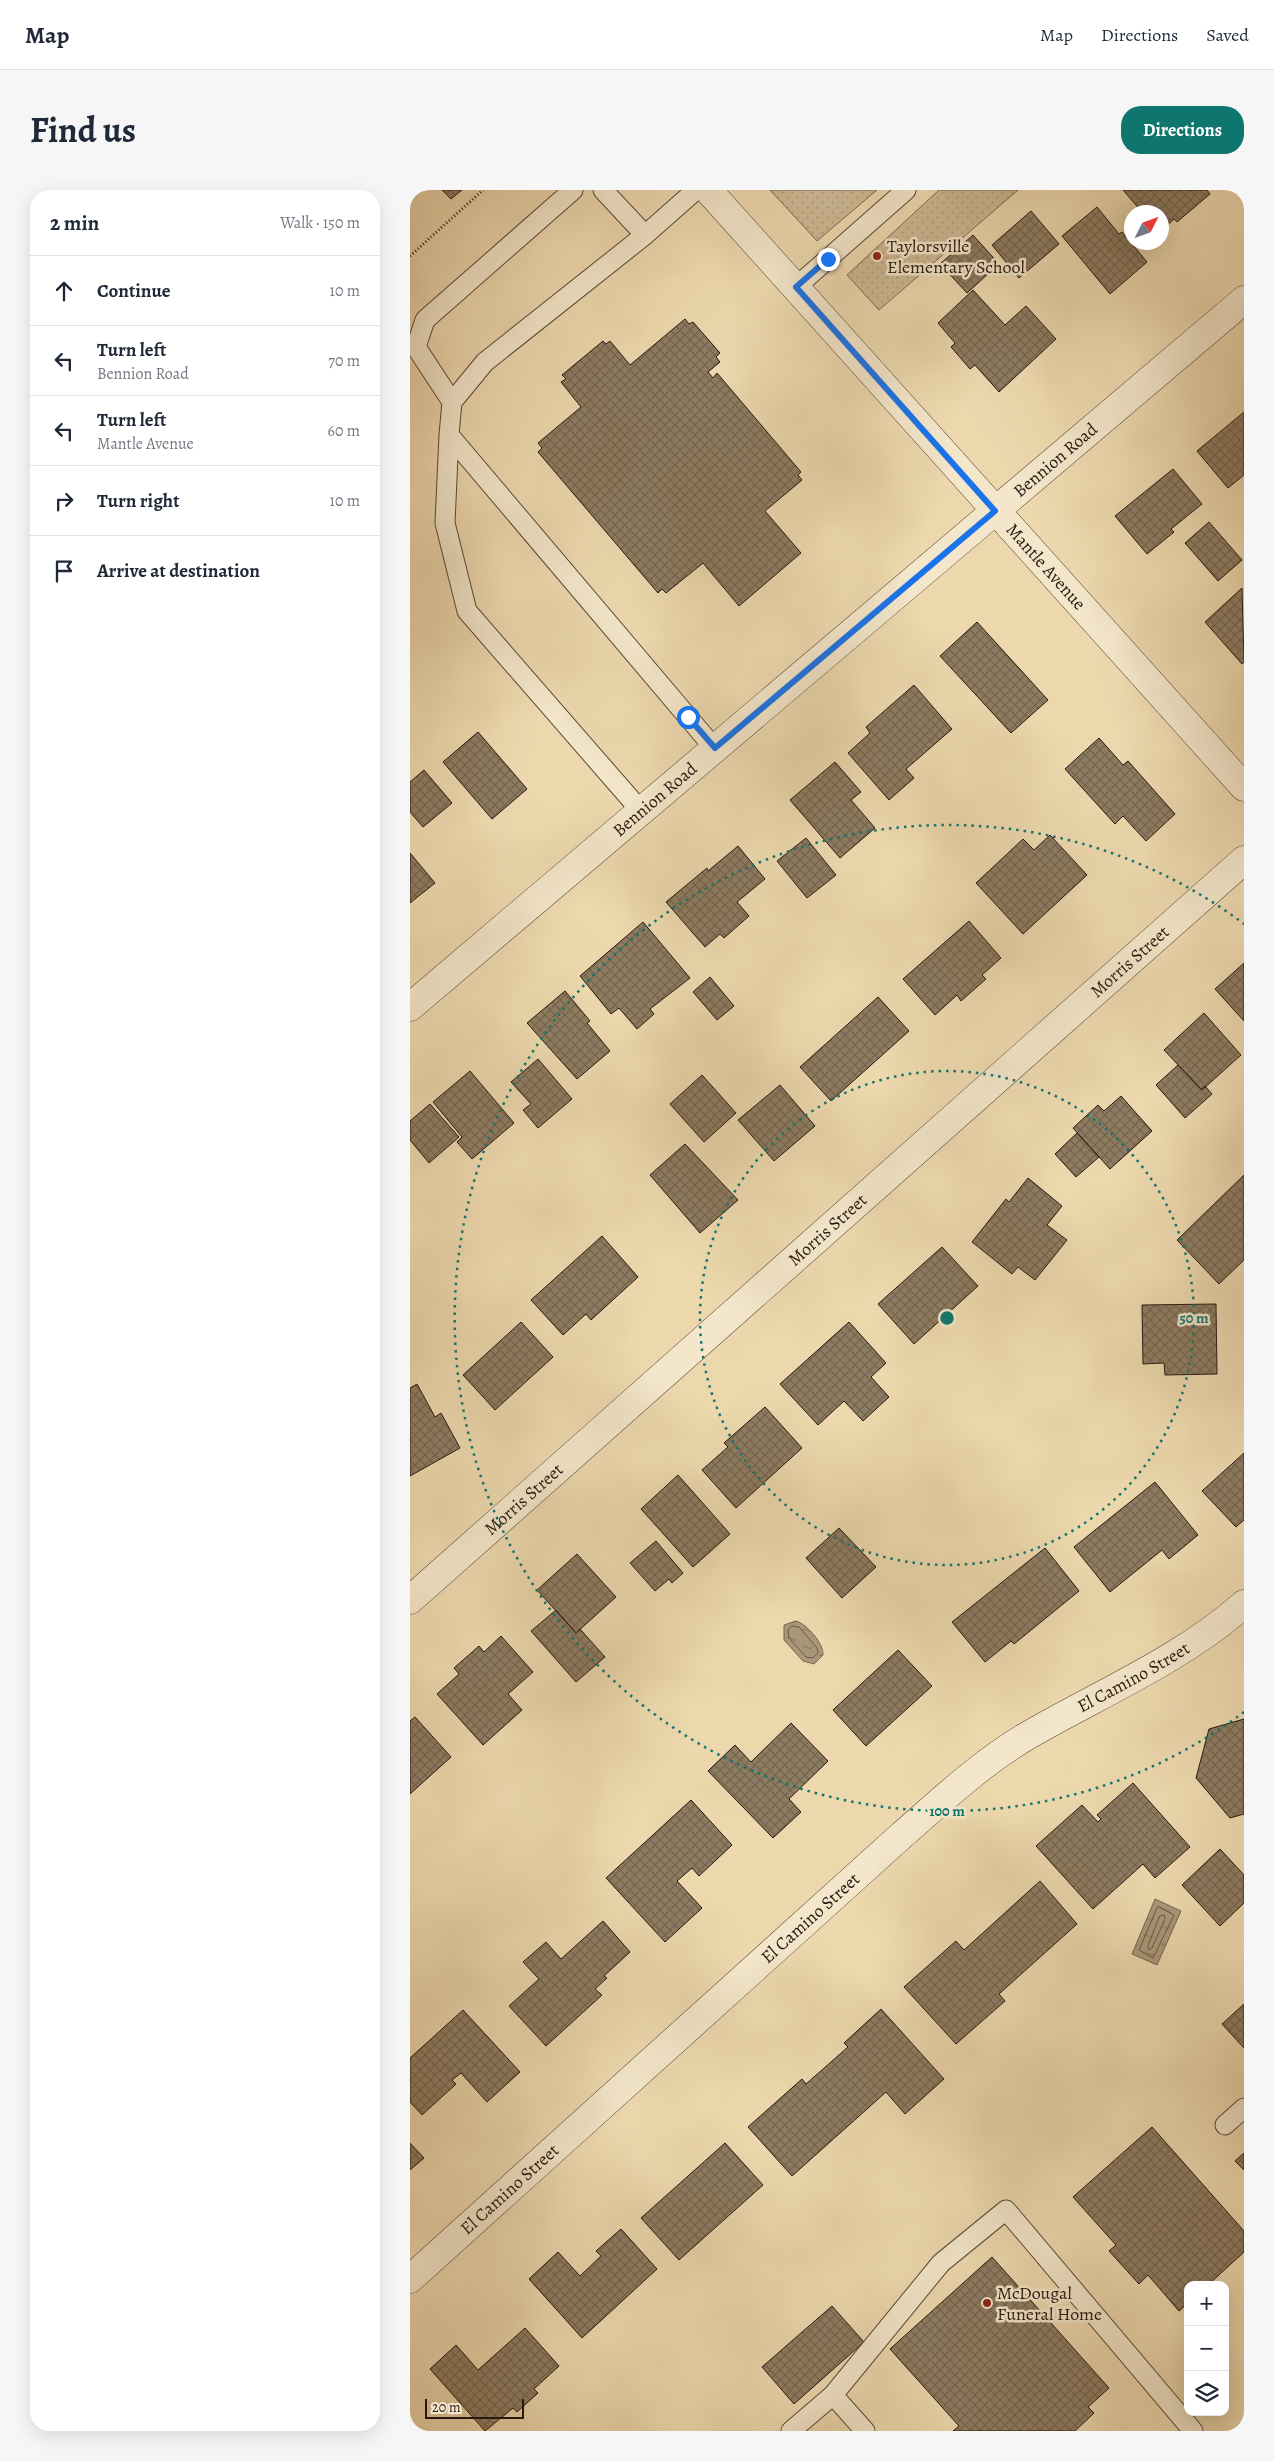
<!DOCTYPE html>
<meta charset="utf-8">
<style>
body{margin:0;font-family:Alegreya,serif;background:#f6f6f7;color:#1f2937}
.controls{position:absolute;right:15px;bottom:15px;display:grid;overflow:hidden;border-radius:10px;box-shadow:0 5px 20px #0002}
.controls button{width:45px;height:45px;display:grid;place-items:center;padding:0;border:0;border-bottom:1px solid #e0e1e3;background:#fff;color:#1f2937;font:25px sans-serif}
.compass{position:absolute;left:714px;top:15px;width:45px;height:45px;border-radius:50%;background:#fff;box-shadow:0 5px 20px #0002;rotate:48deg}
.scale{position:absolute;left:15px;bottom:12px;width:99px;box-sizing:border-box;padding-left:5px;border:2px solid #271810;border-top:0;font-size:14px;line-height:18px;white-space:nowrap;color:#271810;-webkit-text-stroke:4px #f3e6ca;paint-order:stroke}
.stop{position:absolute;width:15px;height:15px;margin:-11px;border:4px solid #1a73e8;border-radius:50%;background:#fff}
.stop.end{background:#1a73e8;border-color:#fff;box-shadow:0 1px 5px #0008}
.list{margin:0;padding:0;list-style:none}
h2{display:flex;justify-content:space-between;align-items:center;height:65px;margin:0;padding:0 20px;font-size:21px}
h2 small{font-size:16px;font-weight:400;color:#747a83}
.list li{display:grid;grid-template-columns:32px 1fr auto;gap:15px;align-items:center;box-sizing:border-box;height:70px;padding:0 20px;border-top:1px solid #e0e1e3}
.list b{display:block;font-size:19px;white-space:nowrap}
.list p{margin:0;font-size:16px;white-space:nowrap;color:#747a83}
.list em{font-size:16px;font-style:normal;color:#747a83}
.icon{flex:none;width:28px;height:28px;fill:none;stroke:currentColor;stroke-width:2;stroke-linecap:round;stroke-linejoin:round}
.map{position:relative;flex:none;width:834px;height:2241px;overflow:hidden;border-radius:20px}
header{display:flex;align-items:center;gap:30px;box-sizing:border-box;height:70px;padding:0 25px;background:#fff;border-bottom:1px solid #e0e1e3}
header strong{font-size:24px}
nav{display:flex;gap:28px;margin-inline-start:auto;font-size:18px}
.intro{display:flex;align-items:center;justify-content:space-between;box-sizing:border-box;height:120px;padding:0 30px}
h1{margin:0;font-size:35px}
.button{padding:12px 22px;border-radius:20px;background:#0f766e;color:#fff;font-size:18px;font-weight:700}
main{display:flex;gap:30px;padding:0 30px}
aside{flex:1;background:#fff;border-radius:20px;box-shadow:0 5px 20px #0002}
.map>svg:first-child{display:block}
.grass{fill:url(#grass-dots);stroke:#796852}
.water{fill:url(#water-ripples);stroke:#76644e}
.lines{fill:none;stroke-linecap:round;stroke-linejoin:round}
.shore{stroke:#685844;stroke-width:1}
.building{fill:url(#building-cross-hatch);stroke:#271810}
.service-casing{stroke:#584838;stroke-width:21}
.minor-casing{stroke:#584838;stroke-width:29}
.path{stroke:#271810;stroke-width:3;stroke-dasharray:1 2.5;stroke-linecap:butt}
.service{stroke:#f3e6ca;stroke-width:19}
.minor{stroke:#f3e6ca;stroke-width:28}
.route{stroke:#1a73e8;stroke-width:6}
.ring{fill:none;stroke:#0f766e;stroke-width:2.5;stroke-dasharray:2.5 5}
.poi-dot{fill:#8f2418;stroke:#f3e6ca;stroke-width:2}
.labels{text-anchor:middle;dominant-baseline:central;stroke-width:5;stroke-linejoin:round;paint-order:stroke}
.poi-label{font-size:18px;fill:#271810;stroke:#f3e6ca;text-anchor:start}
.street-label{font-size:18px;fill:#271810;stroke:#f3e6ca}
.centre{fill:#0f766e;stroke:#f3e6ca;stroke-width:2.5}
.ring-label{font-size:15px;text-anchor:middle;font-weight:bold;fill:#0f766e;stroke:#f3e6ca;stroke-width:5;stroke-linejoin:round;paint-order:stroke}
</style>
<header>
<strong>Map</strong>
<nav><a>Map</a><a>Directions</a><a>Saved</a></nav>
</header>
<div class="intro"><h1>Find us</h1><a class="button">Directions</a></div>
<main>
<aside>
<h2>2 min<small>Walk · 150 m</small></h2>
<ul class="list">
<li><svg class="icon" aria-label="ahead" viewBox="0 0 24 24"><path d="M12 20V5M6 11l6-6 6 6"/></svg><div><b>Continue</b></div><em>10 m</em></li>
<li><svg class="icon" aria-label="left" viewBox="0 0 24 24"><path d="M17 20v-9H6M10 6l-5 5 5 5"/></svg><div><b>Turn left</b><p>Bennion Road</p></div><em>70 m</em></li>
<li><svg class="icon" aria-label="left" viewBox="0 0 24 24"><path d="M17 20v-9H6M10 6l-5 5 5 5"/></svg><div><b>Turn left</b><p>Mantle Avenue</p></div><em>60 m</em></li>
<li><svg class="icon" aria-label="right" viewBox="0 0 24 24"><path d="M7 20v-9h11M14 6l5 5-5 5"/></svg><div><b>Turn right</b></div><em>10 m</em></li>
<li><svg class="icon" aria-label="arrive" viewBox="0 0 24 24"><path d="M6 21V4h12l-3 4 3 4H6"/></svg><div><b>Arrive at destination</b></div></li>
</ul>
</aside>
<div class="map">
<svg width="834" height="2241" viewBox="0 0 834 2241">
<defs>
<pattern id="grass-dots" width="8" height="8" patternUnits="userSpaceOnUse" patternTransform="scale(1.25)"><rect width="8" height="8" fill="#cbb793"/><path d="M2 2h.1M6 6h.1" fill="none" stroke="#ae9d7e" stroke-width="1.8" stroke-linecap="round"/></pattern>
<pattern id="water-ripples" width="26" height="14" patternUnits="userSpaceOnUse" patternTransform="scale(1.25)"><rect width="26" height="14" fill="#aa9778"/><path d="M2 4q2-2 4 0t4 0M15 11q2-2 4 0t4 0" fill="none" stroke="#8a7a61"/></pattern>
<pattern id="building-cross-hatch" width="8" height="8" patternUnits="userSpaceOnUse" patternTransform="scale(1.25)"><rect width="8" height="8" fill="#8e7c62"/><path d="M0 0l8 8M0 8l8-8" fill="none" stroke="#74654f"/></pattern>
</defs>
<rect width="100%" height="100%" fill="#edd8ae"/>
<filter id="stains"><feTurbulence type="fractalNoise" baseFrequency=".004" numOctaves="4"/><feColorMatrix values="0 0 0 0 .2 0 0 0 0 .09 0 0 0 0 .02 0 0 0 .5 -.17"/></filter>
<radialGradient id="worn" r=".72"><stop offset=".6" stop-color="#630" stop-opacity="0"/><stop offset="1" stop-color="#630" stop-opacity=".3"/></radialGradient>
<!-- grass -->
<path class="grass" d="M360,0h107l-60,51z
M529,0h79l-139,120 -32,-35z"/>
<!-- water -->
<path class="water" d="M386,1431c11,3 28,23 27,34l-9,9 -11,-3 -19,-21v-15z
M745,1709l26,12 -24,54 -25,-11z"/>
<g class="lines">
<!-- shore -->
<path class="shore" d="M382,1436l7,1 18,21 1,5 -5,5 -7,-1 -17,-19 -1,-8z
M750,1717l14,8 -21,43 -14,-8 18,-42z
M750,1726l4,-1 1,4 -13,29 -3,2 -1,-4z"/>
</g>
<!-- building -->
<path class="building" d="M32,0h20l-11,9z
M713,0h84l3,4 -33,28 -3,-3 -12,11v-18h-20z
M687,17l22,27 3,-2 25,30 -37,32 -48,-58z
M621,21l28,33 -40,34 -27,-33z
M563,45l26,29 -32,29 -27,-29z
M563,100l32,35 21,-19 30,33 -57,53 -24,-27 -5,4 -19,-22 4,-4 -17,-20z
M275,129l4,5 4,-2 27,31 -4,4 4,5 -12,10 5,6 4,-5 84,99 -3,3 4,5 -37,31 36,42 -62,53 -36,-43 -37,30 -4,-4 -4,4 -120,-141 4,-4 -4,-5 43,-36 -20,-25 5,-3 -4,-4 41,-34 3,3 4,-3 20,24z
M834,222v63l-16,13 -31,-37z
M763,279l29,35 -31,25 3,3 -27,22 -32,-38z
M799,332l33,38 -24,21 -33,-38z
M832,398l2,74 -2,2 -37,-42z
M567,432l71,78 -37,33 -71,-77z
M504,495l38,44 -46,40 8,9 -25,22 -41,-47 22,-20 -4,-6z
M68,542l49,57 -35,30 -49,-57z
M689,548l24,27 5,-4 47,53 -29,27 -23,-25 -8,8 -50,-55z
M425,572l26,30 -10,8 24,28 -35,30 -50,-58z
M14,580l28,33 -29,24 -13,-15v-30z
M640,645l37,40 -64,59 -47,-51 47,-44 11,11z
M396,648l30,37 -29,23 -30,-37z
M328,656l27,33 -28,23 12,14 -25,22 -4,-4 -15,13 -39,-45 41,-34 1,3z
M0,663l25,30 -25,20z
M559,731l32,37 -19,17 4,4 -25,22 -4,-6 -22,20 -32,-36z
M233,732l47,56 -40,31 4,5 -17,15 -18,-21 -8,6 -31,-38z
M834,773v58l-29,-32z
M300,787l24,29 -17,14 -24,-28z
M155,801l25,30 -3,2 23,28 -33,28 -50,-56z
M468,807l31,34 -78,70 -31,-34z
M794,823l37,42 -39,35 -38,-40z
M128,869l34,40 -34,29 -15,-18 8,-6 -20,-22z
M768,875l24,25 3,-4 7,8 -27,24 -29,-33z
M60,881l44,52 -42,36 -15,-17 5,-5 -29,-35z
M292,885l34,38 -32,29 -34,-38z
M370,895l35,41 -41,35 -36,-41z
M711,906l31,35 -42,38 -37,-41 25,-23 6,6z
M20,914l29,33 -30,26 -19,-23v-19z
M667,943l22,24 -23,20 -21,-23z
M275,954l53,56 -38,33 -50,-58z
M834,985v85l-25,24 -42,-44z
M618,988l34,28 -15,19 20,15 -32,40 -17,-13 -6,7 -40,-32 34,-43 3,3z
M192,1046l36,41 -47,43 -5,-6 -23,21 -32,-35z
M532,1057l36,39 -64,58 -36,-40z
M806,1114l1,70 -52,1 -1,-12 -21,1 -1,-59z
M111,1132l32,35 -58,53 -32,-35z
M439,1132l37,41 -15,14 18,20 -26,24 -19,-20 -26,24 -38,-41z
M7,1194l18,33 6,-4 19,35 -50,28v-88z
M355,1217l37,41 -66,60 -34,-38 26,-23 -4,-4z
M834,1263v67l-8,7 -34,-36z
M268,1285l52,59 -37,33 -52,-58z
M745,1292l43,53 -29,24 -7,-9 -52,42 -36,-45z
M429,1338l37,39 -34,31 -36,-40z
M246,1351l27,32 -11,10 -3,-4 -14,12 -25,-28z
M635,1358l34,43 -65,53 -3,-3 -26,21 -33,-40z
M167,1364l39,43 -40,36 -39,-43z
M146,1420l20,23 4,-4 25,28 -29,25 -45,-51z
M91,1446l32,36 -25,22 14,16 -39,35 -46,-51 22,-20 -5,-6 25,-22 5,6z
M488,1460l34,36 -66,60 -33,-36z
M5,1527l36,40 -41,37v-73z
M834,1529v95l-14,4 -34,-40 13,-49z
M381,1533l37,38 -39,38 12,13 -28,26 -65,-67 27,-26 16,17z
M723,1593l57,64 -35,31 -12,-14 -50,45 -57,-63 46,-41 16,17 3,-3 -4,-4z
M281,1610l41,45 -33,31 -7,-8 -15,13 25,27 -37,34 -59,-64z
M810,1659l24,26v28l-24,23 -38,-41z
M630,1691l37,43 -78,70 6,7 -49,43 -52,-57 52,-46 8,9z
M193,1731l27,31 -26,24 3,2 -12,11 7,6 -56,51 -37,-40 30,-27 -16,-17 23,-20 15,17z
M834,1814v44l-22,-24z
M471,1819l63,70 -39,35 -19,-22 -94,84 -44,-49 54,-48 4,5 42,-37 -4,-4z
M53,1820l57,62 -33,30 -26,-29 -9,7 4,4 -34,31 -12,-13v-44z
M742,1937l92,104v21l-36,33h-20v18l-9,8 -31,-36 -9,9 -30,-33 7,-6 -43,-48z
M0,1953l14,15 -14,12z
M315,1953l38,42 -84,75 -38,-42z
M834,1963v17l-9,-9z
M211,2039l36,40 -75,69 -53,-59 29,-27 22,24 21,-20 -5,-5z
M582,2067l117,131 -21,19 6,6 -19,18h-122l6,-5 -69,-77z
M422,2116l32,36 -70,62 -32,-37z
M115,2138l34,38 -25,23 4,4 -21,19 -4,-4 -28,23 -55,-62 26,-24 22,25z"/>
<g class="lines">
<defs>
<path id="service" d="M193,0l42,45
M286,0l-51,45 -160,127 -33,40 -3,33 266,314
M386,97l110,-97
M42,212l-36,-55 9,-27 148,-130
M39,245l-4,88 22,88 174,200
M815,1935l19,-17
M423,2205l108,-132 65,-53 187,221
M381,2241l42,-36 32,36"/>
<g id="minor">
<path id="s1" d="M298,0l536,597"/>
<path id="s2" d="M0,817l834,-707"/>
<path id="s3" d="M0,1410l834,-740"/>
<path id="s4" d="M0,2089l492,-444c39,-34 79,-72 125,-99 72,-42 154,-76 217,-132"/>
</g>
</defs>
<!-- service casing -->
<use href="#service" class="service-casing"/>
<!-- minor casing -->
<use href="#minor" class="minor-casing"/>
<!-- path -->
<path class="path" d="M0,66l73,-66"/>
<!-- service -->
<use href="#service" class="service"/>
<!-- minor -->
<use href="#minor" class="minor"/>
</g>
<g class="lines">
<!-- route -->
<path class="route" d="M278,527l27,31 280,-237 -199,-224 32,-28"/>
</g>
<!-- distance rings -->
<g class="ring">
<circle cx="537" cy="1128" r="247"/>
<path d="M834 1522A493 493 0 1 1 834 734"/>
</g>
<!-- markers -->
<g class="poi-dot">
<circle cx="467" cy="66" r="5"/>
<circle cx="577" cy="2113" r="5"/>
</g>
<g class="labels">
<!-- poi labels -->
<g class="poi-label">
<text x="477" y="56">Taylorsville<tspan x="477" dy="21">Elementary School</tspan></text>
<text x="587" y="2103">McDougal<tspan x="587" dy="21">Funeral Home</tspan></text>
</g>
<!-- street labels -->
<g class="street-label">
<text stroke="none"><textPath href="#s2" startOffset="846">Bennion Road</textPath></text>
<text stroke="none"><textPath href="#s1" startOffset="506">Mantle Avenue</textPath></text>
<text stroke="none"><textPath href="#s2" startOffset="321">Bennion Road</textPath></text>
<text stroke="none"><textPath href="#s3" startOffset="962">Morris Street</textPath></text>
<text stroke="none"><textPath href="#s3" startOffset="558">Morris Street</textPath></text>
<text stroke="none"><textPath href="#s3" startOffset="152">Morris Street</textPath></text>
<text stroke="none"><textPath href="#s4" startOffset="944">El Camino Street</textPath></text>
<text stroke="none"><textPath href="#s4" startOffset="539">El Camino Street</textPath></text>
<text stroke="none"><textPath href="#s4" startOffset="134">El Camino Street</textPath></text>
</g>
</g>
<circle cx="537" cy="1128" r="8" class="centre"/>
<g class="ring-label">
<text x="784" y="1133">50 m</text>
<text x="537" y="1626">100 m</text>
</g>
<rect width="100%" height="100%" filter="url(#stains)"/>
<rect width="100%" height="100%" fill="url(#worn)"/>
</svg>
<div class="controls">
<button>+</button>
<button>−</button>
<button><svg class="icon" aria-label="layers" viewBox="0 0 24 24"><path d="M12 4l9 5-9 5-9-5zM3 14l9 5 9-5"/></svg></button>
</div>
<svg class="compass" viewBox="-18 -18 36 36"><path d="M0-13l5 13h-10z" fill="#e53935"/><path d="M0 13l5-13h-10z" fill="#747a83"/></svg>
<div class="scale">20 m</div>
<div class="stop" style="left:278px;top:527px"></div>
<div class="stop end" style="left:418px;top:69px"></div>
</div>
</main>
